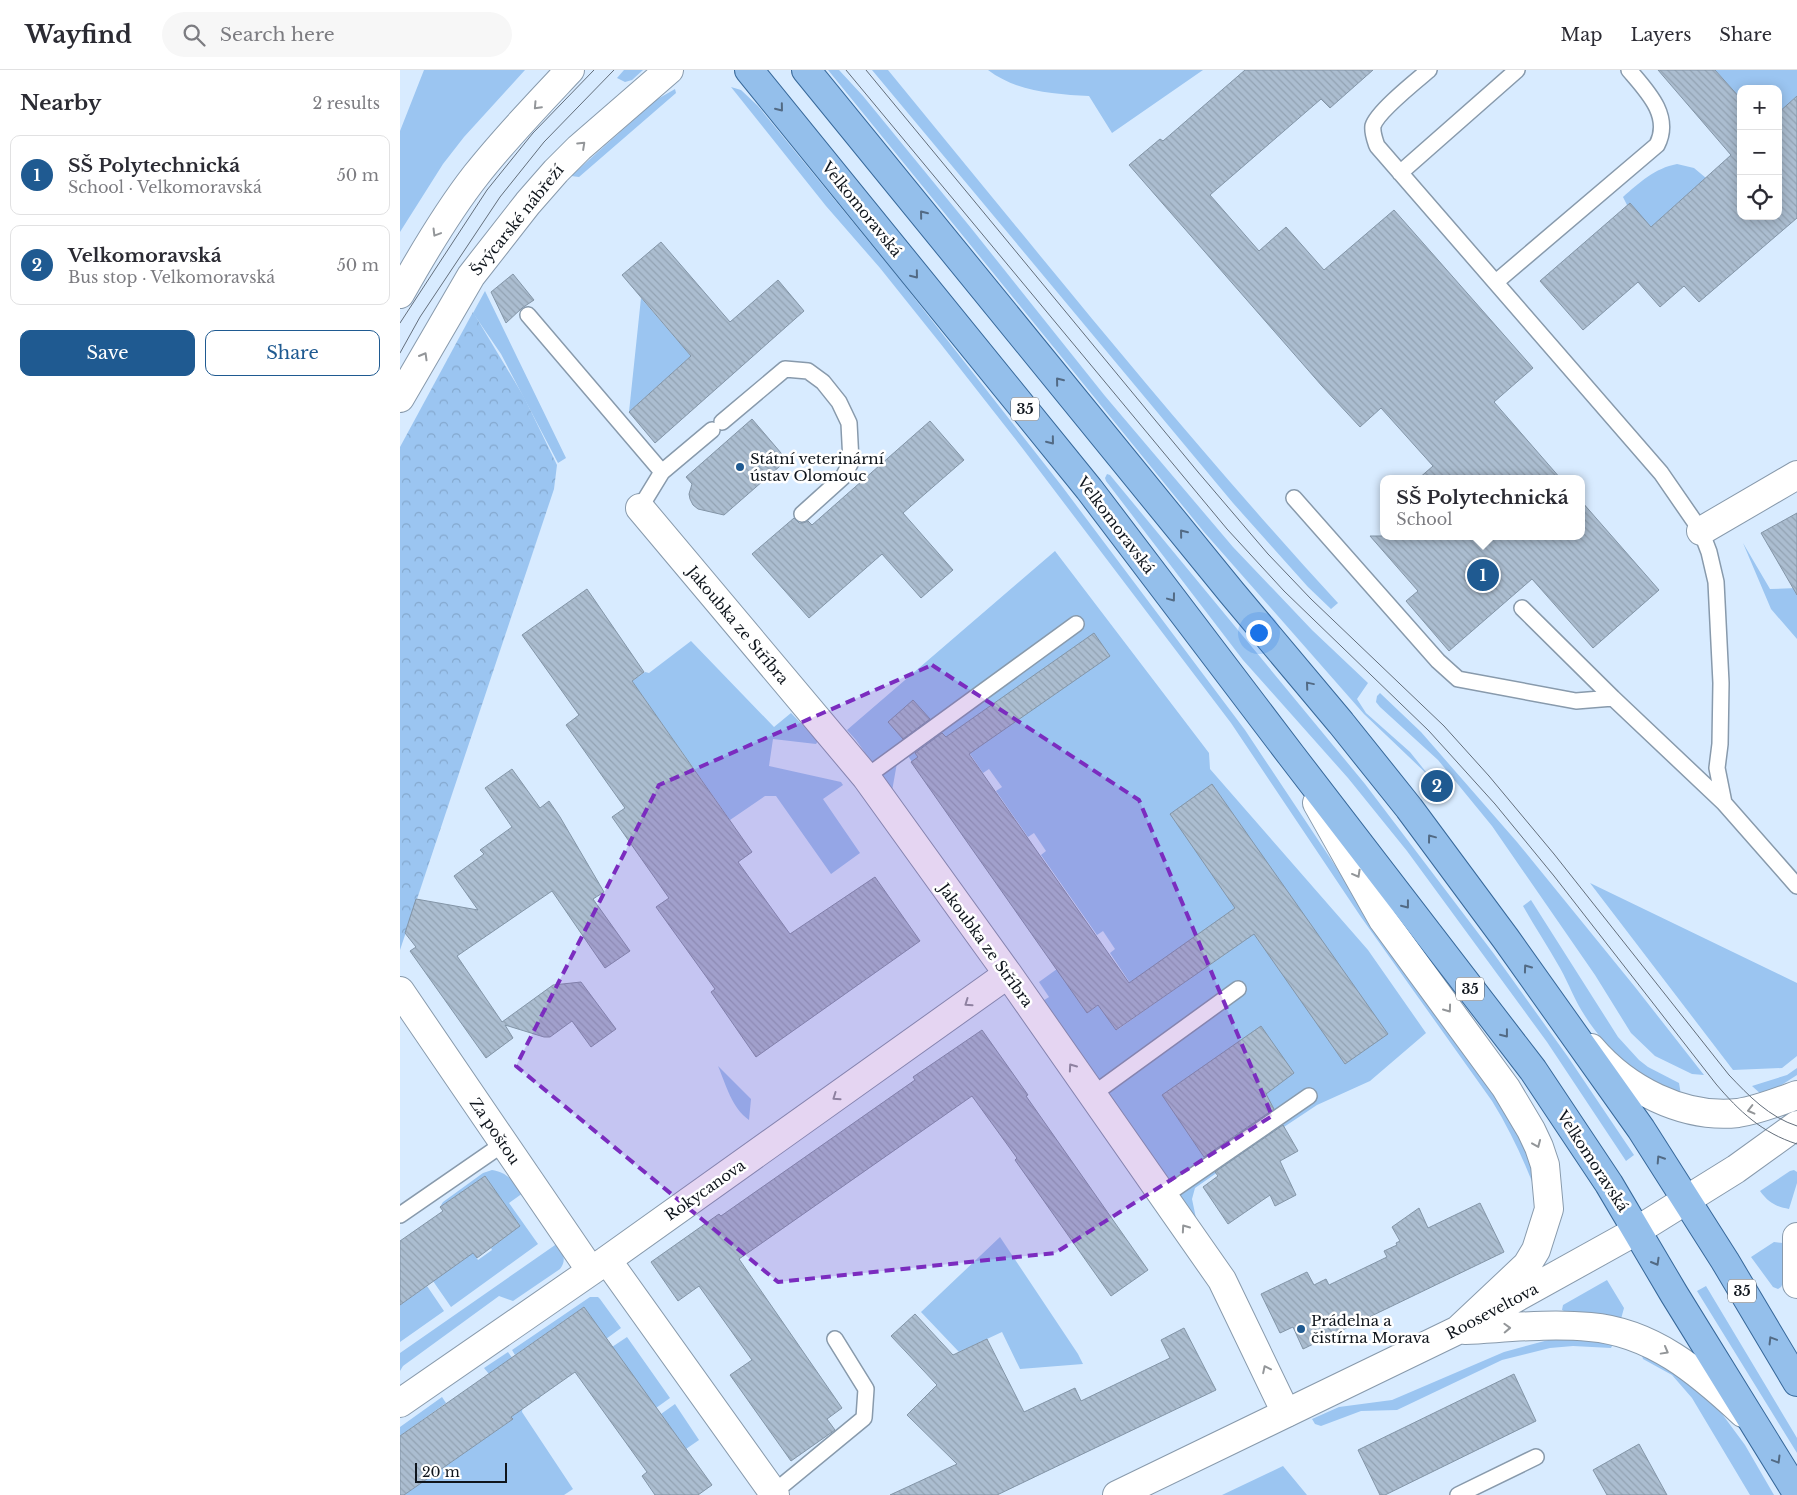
<!DOCTYPE html>
<meta charset="utf-8">
<style>
body{margin:0;font-family:"Libre Baskerville",serif;background:#f7f7f7;color:#2b2b33}
.controls{position:absolute;right:15px;top:15px;display:grid;overflow:hidden;border-radius:10px;box-shadow:0 2px 12px #0003}
.controls button{width:45px;height:45px;display:grid;place-items:center;padding:0;border:0;border-bottom:1px solid #e1e1e2;background:#fff;color:#2b2b33;font:25px sans-serif}
.scale{position:absolute;left:15px;bottom:12px;width:92px;box-sizing:border-box;padding-left:5px;border:2px solid #0f151c;border-top:0;font-size:14px;line-height:18px;white-space:nowrap;color:#0f151c;-webkit-text-stroke:4px #fff;paint-order:stroke}
.you{position:absolute;left:858px;top:562px;width:18px;height:18px;margin:-12px;border:4px solid #fff;border-radius:50%;background:#1a73e8;box-shadow:0 0 0 8px #1a73e833}
.badge{display:grid;place-items:center;width:32px;height:32px;border-radius:50%;background:#1f5a91;color:#fff;font-size:16px;font-weight:700}
.pin{position:absolute;translate:-50% -50%;border:2px solid #fff;box-shadow:0 1px 5px #0006}
.popup{position:absolute;left:980px;top:405px;width:205px;height:65px;box-sizing:border-box;display:grid;place-content:center;border-radius:10px;background:#fff;filter:drop-shadow(0 1px 4px #0005);font-size:16px;white-space:nowrap;color:#7c7c81}
.popup b{font-size:19px;color:#2b2b33}
.popup::after{content:'';position:absolute;left:50%;top:100%;margin-left:-10px;border:10px solid transparent;border-top-color:#fff}
.list{margin:0;padding:0;list-style:none}
h2{display:flex;justify-content:space-between;align-items:center;height:65px;margin:0;padding:0 20px;font-size:21px}
h2 small{font-size:16px;font-weight:400;color:#7c7c81}
.list li{display:grid;grid-template-columns:32px 1fr auto;gap:15px;align-items:center;box-sizing:border-box;height:80px;margin:0 10px 10px;padding:0 10px;border:1px solid #e1e1e2;border-radius:10px}
.list b{display:block;font-size:19px;white-space:nowrap}
.list p{margin:0;font-size:16px;white-space:nowrap;color:#7c7c81}
.list em{font-size:16px;font-style:normal;color:#7c7c81}
.actions{display:flex;gap:10px;padding:15px 20px}
.actions a{flex:1;padding:11px 0;border:1px solid #1f5a91;border-radius:10px;text-align:center;font-size:18px;color:#1f5a91}
.actions .main{background:#1f5a91;color:#fff}
.icon{flex:none;width:28px;height:28px;fill:none;stroke:currentColor;stroke-width:2;stroke-linecap:round;stroke-linejoin:round}
.map{position:relative;flex:none;width:1397px;height:1425px;overflow:hidden}
header{display:flex;align-items:center;gap:30px;box-sizing:border-box;height:70px;padding:0 25px;background:#fff;border-bottom:1px solid #e1e1e2}
header strong{font-size:24px}
nav{display:flex;gap:28px;margin-inline-start:auto;font-size:18px}
.search{width:350px;height:45px;background:#f7f7f7;display:flex;align-items:center;gap:12px;box-sizing:border-box;padding:0 18px;border-radius:28px;color:#7c7c81;font-size:19px}
main{display:flex}
aside{flex:1;background:#fff}
.map>svg:first-child{display:block}
.green{fill:#9bc5f1}
.forest{fill:url(#forest-crowns)}
.building{fill:url(#building-back-hatch);stroke:#8395a7}
.lines{fill:none;stroke-linecap:round;stroke-linejoin:round}
.service-casing{stroke:#889aac;stroke-width:18}
.minor-casing{stroke:#889aac;stroke-width:30}
.tertiary-casing{stroke:#889aac;stroke-width:30}
.secondary-casing{stroke:#889aac;stroke-width:30}
.primary-casing{stroke:#37689a;stroke-width:30}
.service{stroke:#fff;stroke-width:15}
.minor{stroke:#fff;stroke-width:28}
.tertiary{stroke:#fff;stroke-width:28}
.secondary{stroke:#fff;stroke-width:28}
.primary{stroke:#94bfeb;stroke-width:28}
.tram{stroke:#636e7b;stroke-width:1}
.oneway{stroke:#939699}
.oneway2{stroke:#526a84}
.marked{fill:#7b2cbf;fill-opacity:0.2;stroke:#7b2cbf;stroke-width:4;stroke-dasharray:10 6;stroke-linejoin:round}
.poi-dot{fill:#1f5a91;stroke:#fff;stroke-width:2}
.labels{text-anchor:middle;dominant-baseline:central;stroke-width:5;stroke-linejoin:round;paint-order:stroke}
.shield{fill:#fff;stroke:#575b60;stroke-width:1}
.shield-label{font-size:14px;font-weight:bold;fill:#0f151c}
.street-label{font-size:15px;fill:#0f151c;stroke:#fff}
.poi-label{font-size:15px;fill:#0f151c;stroke:#fff;text-anchor:start}
</style>
<header>
<strong>Wayfind</strong>
<div class="search"><svg class="icon" aria-label="search" viewBox="0 0 24 24"><circle cx="10" cy="10" r="6"/><path d="M15 15l6 6"/></svg>Search here</div>
<nav><a>Map</a><a>Layers</a><a>Share</a></nav>
</header>
<main>
<aside>
<h2>Nearby<small>2 results</small></h2>
<ul class="list">
<li><span class="badge">1</span><div><b>SŠ Polytechnická</b><p>School · Velkomoravská</p></div><em>50 m</em></li>
<li><span class="badge">2</span><div><b>Velkomoravská</b><p>Bus stop · Velkomoravská</p></div><em>50 m</em></li>
</ul>
<div class="actions"><a class="main">Save</a><a>Share</a></div>
</aside>
<div class="map">
<svg width="1397" height="1425" viewBox="0 0 1397 1425">
<defs>
<pattern id="forest-crowns" width="20" height="18" patternUnits="userSpaceOnUse" patternTransform="scale(1.25)"><rect width="20" height="18" fill="#9bc5f1"/><path d="M2 6a3 3 0 1 1 6 0M12 15a3 3 0 1 1 6 0" fill="none" stroke="#84a8ce"/></pattern>
<pattern id="building-back-hatch" width="6" height="6" patternUnits="userSpaceOnUse" patternTransform="scale(1.25)"><rect width="6" height="6" fill="#abbdd0"/><path d="M-1 5l2 2M0 0l6 6M5-1l2 2" fill="none" stroke="#92a2b2"/></pattern>
</defs>
<rect width="100%" height="100%" fill="#d8ebff"/>
<!-- green -->
<path class="green" d="M24,0h101l-61,67 -21,27 -43,68v-101z
M224,0h19l-11,10 -7,2 -8,-4z
M428,0h11l24,26 108,132 134,168 128,151 79,83 56,53 -11,16 9,14 44,39 20,25 -66,-63 -160,-182z
M472,0h16c148,180 293,362 450,533l-7,6 -23,-22 -75,-84z
M588,0h215l-91,63 -23,-37c-35,-2 -72,-4 -101,-26z
M1315,0h82v26l-19,17v-24h-37v10z
M331,17l10,3 17,16 143,175 160,204 184,245 123,185 139,197 28,57 1,23c-12,-32 -26,-62 -44,-91l-131,-184 -130,-194 -208,-274 -83,-106 -60,-75 -54,-62z
M275,19l1,4 -97,84 -8,-1 85,-76z
M1277,94l17,4 12,10 -55,49 -24,-22 -4,-8c16,-14 32,-29 54,-33z
M85,221l81,167 -8,5 -57,-109 -28,-41z
M241,228l50,58 -62,56z
M707,404l3,1 255,309 129,170 74,103 66,98 -8,6 -79,-119 -140,-191 -59,-73 -105,-118 -137,-179 -1,-3z
M1343,473l27,46 27,-1v51l-26,-30z
M655,481l154,202 1,16 158,181 58,83 -56,48 -53,24 -69,46 -53,37 -3,11 5,24 -156,-221 8,-5 -10,-15 18,-13 31,43 11,-7 18,25 100,-71 -87,24 -20,-30 5,-4 -12,-18 -6,4 -56,-80 5,-4 -12,-18 -6,4 -32,-46 6,-4 -13,-18 -6,4 -28,-41 -43,30 -6,-9 -9,10 -5,28 -36,-51 -9,-10z
M291,571l83,86 17,-14 27,28 -2,3 -43,-5 -4,27 72,16 2,3 -20,14 37,54 -29,21 -55,-78h-11l-35,24 -98,-139 13,-9 4,1z
M980,623l41,39 96,110 118,145 69,88 -12,-1 -37,-18 -24,-23 -36,-58 -103,-149 -54,-66 -58,-53 -4,-5 1,-6z
M1190,813l207,100v73l-15,12 -49,2z
M1131,830l87,137 21,23 9,7 31,16 2,12c-39,-16 -74,-44 -96,-79 -10,-15 -16,-32 -25,-48 -12,-21 -25,-41 -37,-62z
M318,996l33,33 -2,21c-17,-12 -23,-35 -31,-54z
M1397,998v7l-20,13 -15,7 -10,-9 35,-11z
M92,1100c15,2 22,12 31,23l-14,10 29,41 -87,63 -18,-26 40,-28 5,7 14,-10 -1,-2 29,-22 -35,-50 -45,31 3,-5 40,-29z
M1394,1100l3,2v11l-8,26c-13,-2 -21,-7 -29,-18l30,-20z
M600,1167l78,117 5,10 -63,5 -18,-37 -43,20 -38,-40z
M1374,1172l9,1v40l-2,4 -3,2 -5,-2 -22,-30z
M158,1173c5,9 9,17 2,26l-47,32 -14,-5 -96,70 -3,5v-18z
M1207,1210l17,28 -3,11 -22,-5 -33,-2 -4,-2 1,-5z
M27,1216l17,25 -44,31v-37z
M1306,1216l91,152v15l-100,-162z
M190,1227h8l2,2 21,29 -15,11 -22,-32 -69,48 -3,-5z
M227,1267l43,61 -14,10 -44,-61z
M1152,1269h19l42,5 -2,4 -38,-2 -23,2 -48,12 -105,50 -36,1 -40,15 -6,-2 -3,-5 27,-12 53,-7 112,-48z
M108,1282l32,46 -5,2 -22,-32 10,35 -1,9 51,77 -9,6h-160l109,-76 -25,-36 5,-4 -9,-11z
M1245,1284l19,9 50,40 31,42 29,50h-24l-58,-97 -20,-23 -29,-16 -1,-3z
M42,1327l4,6 -46,33v-9z
M275,1334l24,36 -13,9 -25,-35z
M883,1396l24,29h-85z"/>
<!-- forest -->
<path class="forest" d="M73,242l51,85 33,68 -3,24 -154,461v-503z"/>
<!-- building -->
<path class="building" d="M845,0h128l-43,38 -9,-9 -111,96 49,56 27,-24 38,43 70,-60 139,158 -39,34 67,77h-143l15,-13 -52,-58 -21,19 -38,-41 -193,-221 31,-26 3,2z
M1258,0h57l26,29v117h37v-103l19,-17v122l-98,84 -15,-16 -24,21 -22,-25 -55,48 -43,-49 90,-78 21,24 80,-72z
M261,172l69,80 48,-42 26,31 -149,132 -26,-31 62,-56 -69,-81z
M113,204l21,26 -12,8 -16,15 -15,-31z
M352,349l35,41 -63,55 -26,-6 -5,-4 -3,-6 -1,-5 3,-10 -6,-7z
M530,351l34,39 -61,53 50,57 -32,28 -39,-44 -73,64 -57,-64 42,-36 5,5h4l5,-2 4,4z
M1182,432l77,88 -66,58 -61,-69 -83,72 -43,-50 12,-10 -48,-55h212z
M1397,443v82l-36,-62z
M187,519l57,83 -12,9 120,171 -14,10 52,72 85,-57 45,64 -164,116 -45,-65 4,-3 -59,-82 13,-9 -57,-81 13,-9 -59,-83 13,-10 -57,-80z
M694,563l16,23 -141,98 160,229 106,-75 -65,-94 42,-30 176,250 -43,30 -91,-130 -138,96 -18,-25 -11,8 -176,-251 7,-5 -3,-4 27,-20 4,4z
M513,630l17,19 -27,20 -15,-17z
M112,699l28,39 9,-7 11,16 44,75 -11,7 37,52 -25,17 -53,-77 -95,65 45,66 51,-37 28,-3 35,47 -25,18 -19,-26 -22,16h-6l-39,-12 8,13 -27,20 -76,-107 6,-4 -11,-14 11,-34 62,11 -24,-34 30,-22 -4,-4 32,-23 -27,-39z
M861,956l33,47 -28,21 8,15 -70,48 -42,-62z
M582,960l46,65 -2,1 122,174 -37,26 -96,-136 2,-2 -45,-62 -233,163 103,149 -15,11 8,11 -44,31 -61,-86 22,-15 -53,-74 -21,15 -27,-39 68,-48 2,2 194,-136 -2,-3z
M883,1055l15,26 -18,10 16,34 -21,11 -5,-11 -42,29 -25,-37 15,-11 -3,-4z
M85,1106l35,50 -43,32 -4,-5 -73,52v-64l43,-30 -3,-4z
M1080,1133l24,49 -201,97 -10,-22 -13,6 -19,-39 46,-22 7,13 12,-6 3,6 58,-28 -3,-6 13,-6 -1,-2 4,-2 -8,-14 27,-19 9,20z
M184,1237l128,178 -14,10h-43l-13,-19 5,-4 -72,-100 -64,45 2,2 -109,76h-4v-59z
M515,1244l38,41 34,-16 37,73 51,-24 6,13 89,-43 -9,-18 23,-12 32,62 -219,105h-107l67,-31 -50,-49 30,-30 -46,-49z
M1114,1304l22,47 -151,74h-5l-22,-45z
M1239,1374l28,51h-60l-14,-25z"/>
<g class="lines">
<defs>
<path id="service" d="M1029,0c-13,11 -52,42 -56,56 -1,7 2,14 4,20l284,327 40,58 8,21 7,30 5,101 -1,61 -3,24 7,35
M1000,103l117,-103
M1096,212l161,-137c15,-29 -10,-54 -28,-75
M128,245l134,157
M322,352l63,-53 23,2 15,11 16,20 10,21 2,39 -8,15 -41,37
M894,428l144,163 20,18 118,22 37,-3
M240,438l22,-36 50,-42
M1122,538l91,90 111,105 73,83
M466,707l210,-153
M692,1025l146,-106
M764,1126l145,-100
M0,1145l103,-71
M373,1423l91,-75 2,-29 -31,-50
M1058,1425l78,-38"/>
<path id="minor" d="M0,224c23,-41 47,-82 76,-119 29,-37 62,-71 94,-105
M0,328l71,-122 57,-73 28,-32 23,-23 90,-78
M240,438l226,269 142,197 214,306 64,133
M1301,461l96,-56
M0,921l191,280
M207,1190l168,235
M0,1333l207,-143 401,-286"/>
<path id="tertiary" d="M917,733l66,117 123,168 25,42 8,17 6,18 4,44 -13,41 -9,15 -69,65
M1065,1260c41,-2 84,-7 125,-3 62,5 109,45 153,86
M717,1425l341,-165 180,-100"/>
<path id="secondary" d="M1191,978c35,41 92,71 147,65 20,-3 40,-11 59,-18
M1238,1160l98,-61 61,-44
M1397,1167v47"/>
<path id="primary" d="M349,0l340,419 202,266 242,315 76,114 65,110 123,199
M406,0l426,523 109,130 68,85 97,131 135,190 84,132 72,121"/>
</defs>
<!-- service casing -->
<use href="#service" class="service-casing"/>
<!-- minor casing -->
<use href="#minor" class="minor-casing"/>
<!-- tertiary casing -->
<use href="#tertiary" class="tertiary-casing"/>
<!-- secondary casing -->
<use href="#secondary" class="secondary-casing"/>
<!-- primary casing -->
<use href="#primary" class="primary-casing"/>
<!-- service -->
<use href="#service" class="service"/>
<!-- minor -->
<use href="#minor" class="minor"/>
<!-- tertiary -->
<use href="#tertiary" class="tertiary"/>
<!-- secondary -->
<use href="#secondary" class="secondary"/>
<!-- primary -->
<use href="#primary" class="primary"/>
<!-- tram -->
<path class="tram" d="M446,0l381,459 57,62 145,140 66,73 59,72 162,208c23,27 46,49 81,60
M466,0l332,402 70,82 43,45 133,127 45,50 65,78 175,221c20,21 40,42 68,51
M0,253l87,-133 46,-57 61,-63
M0,283l20,-36 80,-120 44,-55 70,-72"/>
</g>
<!-- one-way arrows -->
<defs><path id="oneway-chevron" d="M-2-3.5L2.5 0L-2 3.5" fill="none" stroke-width="1.6" stroke-linecap="round" stroke-linejoin="round" transform="scale(1.25)"/></defs>
<g class="oneway">
<use href="#oneway-chevron" transform="translate(137 36) rotate(133)"/>
<use href="#oneway-chevron" transform="translate(182 75) rotate(-43)"/>
<use href="#oneway-chevron" transform="translate(36 163) rotate(121)"/>
<use href="#oneway-chevron" transform="translate(24 286) rotate(-60)"/>
<use href="#oneway-chevron" transform="translate(957 804) rotate(61)"/>
<use href="#oneway-chevron" transform="translate(568 933) rotate(145)"/>
<use href="#oneway-chevron" transform="translate(1048 939) rotate(54)"/>
<use href="#oneway-chevron" transform="translate(672 997) rotate(-125)"/>
<use href="#oneway-chevron" transform="translate(436 1027) rotate(145)"/>
<use href="#oneway-chevron" transform="translate(1351 1040) rotate(166)"/>
<use href="#oneway-chevron" transform="translate(1137 1074) rotate(67)"/>
<use href="#oneway-chevron" transform="translate(785 1158) rotate(-125)"/>
<use href="#oneway-chevron" transform="translate(1107 1258) rotate(-2)"/>
<use href="#oneway-chevron" transform="translate(1265 1281) rotate(29)"/>
<use href="#oneway-chevron" transform="translate(866 1299) rotate(-116)"/>
</g>
<g class="oneway2">
<use href="#oneway-chevron" transform="translate(380 38) rotate(51)"/>
<use href="#oneway-chevron" transform="translate(523 144) rotate(-129)"/>
<use href="#oneway-chevron" transform="translate(515 205) rotate(51)"/>
<use href="#oneway-chevron" transform="translate(659 311) rotate(-129)"/>
<use href="#oneway-chevron" transform="translate(651 371) rotate(51)"/>
<use href="#oneway-chevron" transform="translate(783 463) rotate(-129)"/>
<use href="#oneway-chevron" transform="translate(772 528) rotate(53)"/>
<use href="#oneway-chevron" transform="translate(909 615) rotate(-130)"/>
<use href="#oneway-chevron" transform="translate(1031 768) rotate(-127)"/>
<use href="#oneway-chevron" transform="translate(1006 835) rotate(52)"/>
<use href="#oneway-chevron" transform="translate(1127 898) rotate(-126)"/>
<use href="#oneway-chevron" transform="translate(1105 964) rotate(52)"/>
<use href="#oneway-chevron" transform="translate(1260 1089) rotate(-123)"/>
<use href="#oneway-chevron" transform="translate(1256 1192) rotate(60)"/>
<use href="#oneway-chevron" transform="translate(1372 1270) rotate(-121)"/>
<use href="#oneway-chevron" transform="translate(1377 1390) rotate(59)"/>
</g>
<!-- marked area -->
<path class="marked" d="M532,595l207,135 133,316 -217,137 -277,29 -262,-216 143,-281z"/>
<!-- markers -->
<g class="poi-dot">
<circle cx="340" cy="397" r="5"/>
<circle cx="901" cy="1259" r="5"/>
</g>
<g class="labels">
<!-- shield labels -->
<g class="shield">
<rect x="611" y="327.5" width="28" height="23" rx="4"/>
<rect x="1056" y="907.5" width="28" height="23" rx="4"/>
<rect x="1328" y="1209.5" width="28" height="23" rx="4"/>
</g>
<g class="shield-label">
<text x="625" y="339">35</text>
<text x="1070" y="919">35</text>
<text x="1342" y="1221">35</text>
</g>
<!-- street labels -->
<g class="street-label">
<text transform="translate(462 139) rotate(51)">Velkomoravská</text>
<text transform="translate(117 150) rotate(-51)">Švýcarské nábřeží</text>
<text transform="translate(716 455) rotate(53)">Velkomoravská</text>
<text transform="translate(338 555) rotate(50)">Jakoubka ze Stříbra</text>
<text transform="translate(586 875) rotate(54)">Jakoubka ze Stříbra</text>
<text transform="translate(95 1061) rotate(56)">Za poštou</text>
<text transform="translate(1193 1091) rotate(57)">Velkomoravská</text>
<text transform="translate(305 1120) rotate(-35)">Rokycanova</text>
<text transform="translate(1092 1241) rotate(-28)">Rooseveltova</text>
</g>
<!-- poi labels -->
<g class="poi-label">
<text x="350" y="388">Státní veterinární<tspan x="350" dy="17">ústav Olomouc</tspan></text>
<text x="911" y="1250">Prádelna a<tspan x="911" dy="17">čistírna Morava</tspan></text>
</g>
</g>
</svg>
<div class="controls">
<button>+</button>
<button>−</button>
<button><svg class="icon" aria-label="locate" viewBox="0 0 24 24"><circle cx="12" cy="12" r="6"/><path d="M12 2v4M12 18v4M2 12h4M18 12h4"/></svg></button>
</div>
<div class="scale">20 m</div>
<div class="you"></div>
<div class="pin badge" style="left:1083px;top:505px">1</div>
<div class="popup"><b>SŠ Polytechnická</b>School</div>
<div class="pin badge" style="left:1037px;top:716px">2</div>
</div>
</main>
